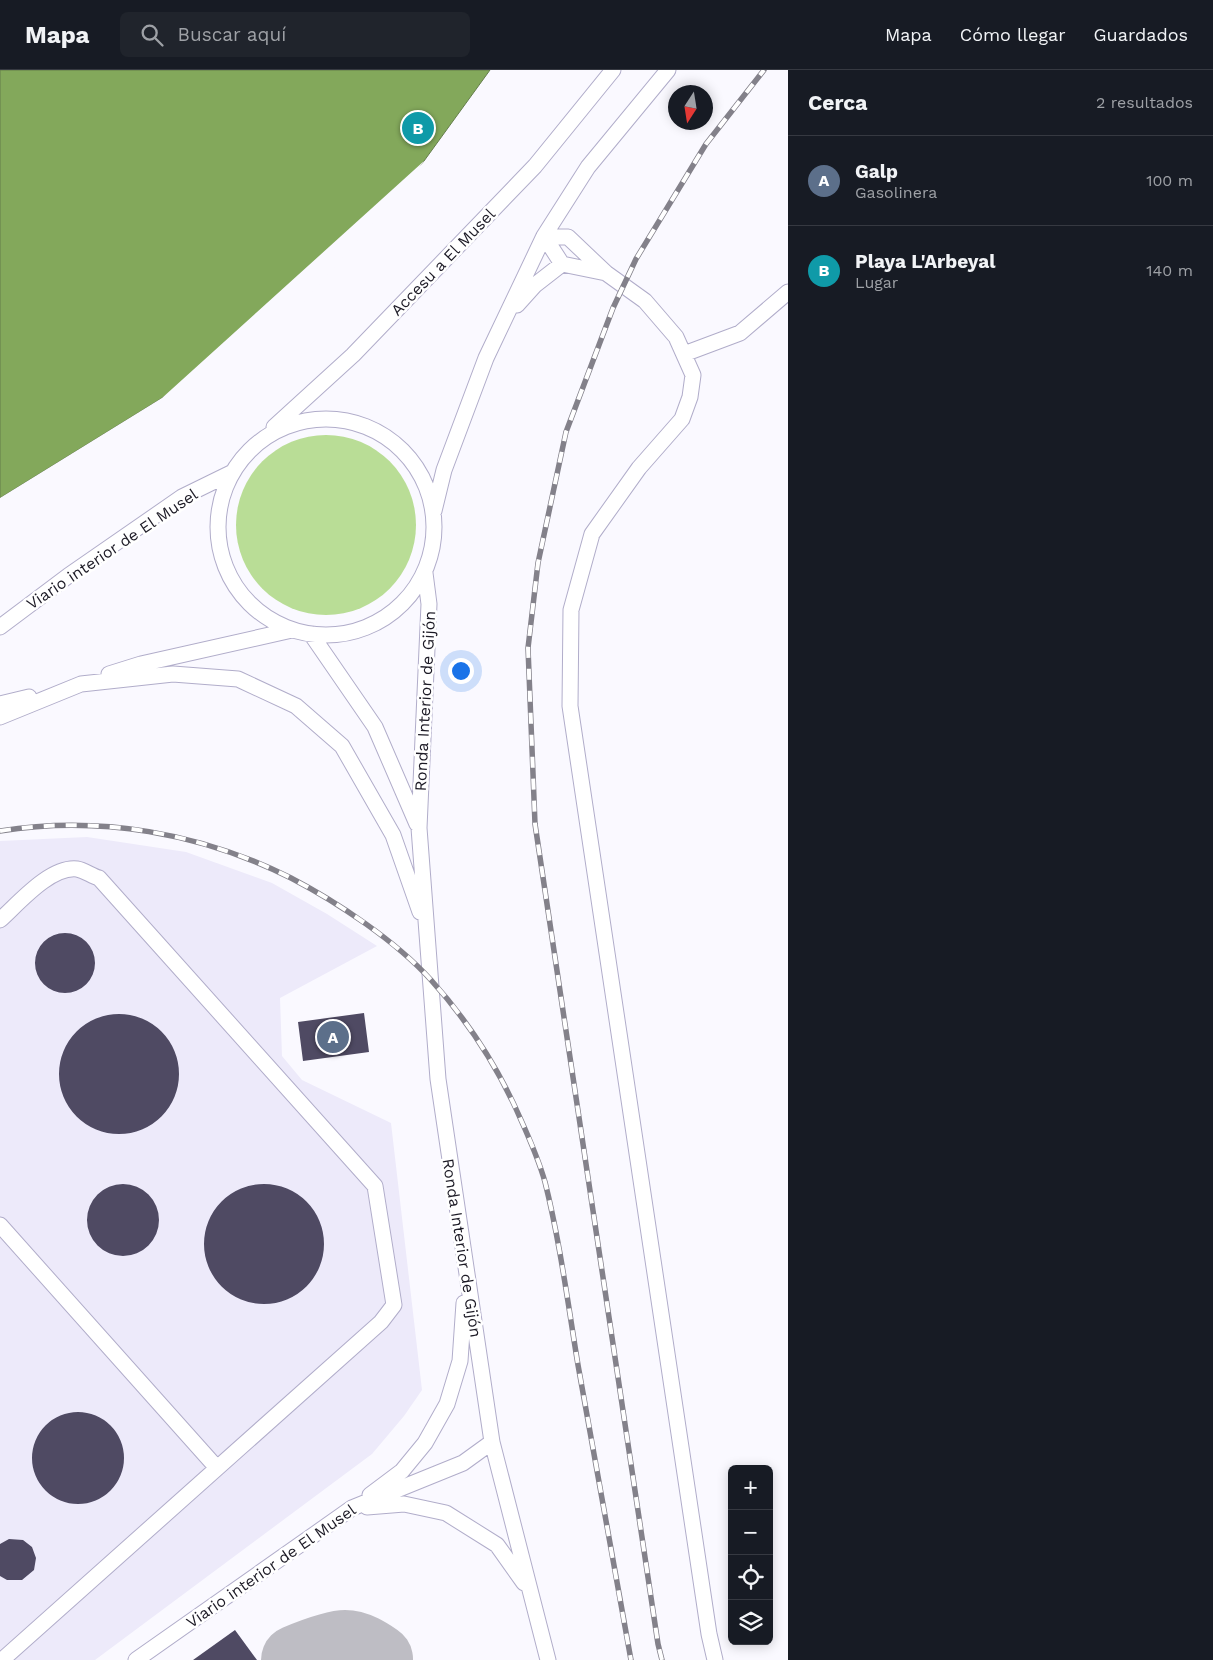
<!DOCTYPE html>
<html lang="es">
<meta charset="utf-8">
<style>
body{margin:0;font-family:"Work Sans",sans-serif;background:#20242c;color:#f1f3f6}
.controls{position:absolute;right:15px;bottom:15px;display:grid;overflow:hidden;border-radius:8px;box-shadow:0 2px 12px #0003}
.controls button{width:45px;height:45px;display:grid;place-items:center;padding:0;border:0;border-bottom:1px solid #363941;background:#171b24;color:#f1f3f6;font:25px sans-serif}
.compass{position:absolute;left:668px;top:15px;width:45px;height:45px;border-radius:50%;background:#171b24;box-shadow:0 2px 12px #0003;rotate:192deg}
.you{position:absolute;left:460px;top:600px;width:18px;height:18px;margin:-12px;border:4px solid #fff;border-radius:50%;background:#1a73e8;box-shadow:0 0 0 8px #1a73e833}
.badge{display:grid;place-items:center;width:32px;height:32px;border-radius:50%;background:#db2777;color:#fff;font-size:16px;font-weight:700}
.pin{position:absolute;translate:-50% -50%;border:2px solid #fff;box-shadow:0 1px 5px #0006}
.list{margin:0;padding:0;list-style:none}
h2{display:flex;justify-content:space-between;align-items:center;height:65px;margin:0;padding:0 20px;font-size:21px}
h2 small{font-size:16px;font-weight:400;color:#9ea1a6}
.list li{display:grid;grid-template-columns:32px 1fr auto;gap:15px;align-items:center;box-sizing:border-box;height:90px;padding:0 20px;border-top:1px solid #363941}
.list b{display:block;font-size:19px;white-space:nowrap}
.list p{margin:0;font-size:16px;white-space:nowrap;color:#9ea1a6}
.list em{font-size:16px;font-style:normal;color:#9ea1a6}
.icon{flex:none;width:28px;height:28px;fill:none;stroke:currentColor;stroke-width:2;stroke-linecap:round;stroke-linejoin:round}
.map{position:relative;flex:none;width:788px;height:1590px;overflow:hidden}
header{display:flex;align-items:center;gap:30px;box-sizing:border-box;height:70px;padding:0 25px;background:#171b24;border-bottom:1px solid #363941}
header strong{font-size:24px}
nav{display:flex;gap:28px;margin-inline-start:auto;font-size:18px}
.search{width:350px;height:45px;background:#20242c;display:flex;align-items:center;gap:12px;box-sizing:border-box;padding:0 18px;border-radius:8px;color:#9ea1a6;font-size:19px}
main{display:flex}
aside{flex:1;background:#171b24}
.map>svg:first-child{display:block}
.built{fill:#edeafa}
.green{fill:#b9dd96}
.water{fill:#83a85b;stroke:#647d4b}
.pier{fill:#faf9ff}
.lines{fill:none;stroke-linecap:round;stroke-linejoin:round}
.taxiway{stroke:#bebdc4;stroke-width:70}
.building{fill:#4f4a63}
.lane-casing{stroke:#b1adca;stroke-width:17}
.lane{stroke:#fff;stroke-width:15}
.rail-casing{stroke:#83818a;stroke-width:5.5}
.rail{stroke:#fff;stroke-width:4;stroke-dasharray:11;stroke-linecap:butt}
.labels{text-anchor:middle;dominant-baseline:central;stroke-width:5;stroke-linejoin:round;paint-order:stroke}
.street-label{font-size:16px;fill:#1c1a25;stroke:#fff}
</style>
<header>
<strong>Mapa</strong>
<div class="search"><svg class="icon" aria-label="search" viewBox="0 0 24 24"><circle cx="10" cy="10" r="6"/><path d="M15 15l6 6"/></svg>Buscar aquí</div>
<nav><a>Mapa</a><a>Cómo llegar</a><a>Guardados</a></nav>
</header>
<main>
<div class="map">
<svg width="788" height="1590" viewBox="0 0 788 1590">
<rect width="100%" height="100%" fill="#faf9ff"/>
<!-- built -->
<path class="built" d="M87,767l99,15 86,31 55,31 50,32 -97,52 2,58 20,24 89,43 31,267 -18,26 -32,38 -277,206h-95v-819z"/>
<!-- green -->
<path class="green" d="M236 455a90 90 0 1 1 180 0a90 90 0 1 1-180 0Z"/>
<!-- water -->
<path class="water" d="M0,0h490l-66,91 -124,142 -138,95 -162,100z"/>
<!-- pier -->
<path class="pier" d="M424,91l-18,25 -105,119 -137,95 -164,101v-3l162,-100z"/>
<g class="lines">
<!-- taxiway -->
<path class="taxiway" d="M296,1590c12,-5 37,-15 49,-15 12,0 24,8 33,14"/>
</g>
<!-- building -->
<path class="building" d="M35 893a30 30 0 1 1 60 0a30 30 0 1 1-60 0Z
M364,943l5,39 -66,9 -5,-39z
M59 1004a60 60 0 1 1 120 0a60 60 0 1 1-120 0Z
M204 1174a60 60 0 1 1 120 0a60 60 0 1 1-120 0Z
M87 1150a36 36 0 1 1 72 0a36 36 0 1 1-72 0Z
M32 1388a46 46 0 1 1 92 0a46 46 0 1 1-92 0Z
M9,1469l14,1 9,7 4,11 -2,12 -12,10h-15l-7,-4v-32z
M235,1560l22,30h-64z"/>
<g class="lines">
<defs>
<path id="lane" d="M544,166l24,1 38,36 39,28 31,36 17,38 -3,22 -8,22 -43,49 -47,66 -21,76 -1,96 139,928 6,26
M544,166l18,28 44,9
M517,235l18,-20 27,-21
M684,284l56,-21 48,-41
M218 457a108 108 0 1 1 216 0a108 108 0 1 1-216 0Z
M274,357l79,-72 182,-189 78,-96
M434,441l10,-41 42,-112 58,-122 44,-69 80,-97
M425,503l4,31 -10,224 19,251 54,363 56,218
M0,557l68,-51 114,-79 49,-24
M311,564l64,93 42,97
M109,604l32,-10 151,-34
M0,634l29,-7
M0,647l81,-33 92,-10 65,5 58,27 46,40 51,89 27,77
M0,850c18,-16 50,-54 77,-51 7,1 15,7 22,9l276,308 19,119 -13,17 -379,338
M0,1155l217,243
M370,1425l32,-24 23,-28 22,-39 13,-43 4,-58
M367,1437l37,-3 42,9 51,32 27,38
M136,1590l216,-152 111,-45 29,-21"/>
</defs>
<!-- lane casing -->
<use href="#lane" class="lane-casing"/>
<!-- lane -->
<use href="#lane" class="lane"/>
<defs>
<path id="rail" d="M0,761c99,-16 201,2 291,47 46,24 105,63 140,102 37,41 68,89 90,140 9,20 18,41 24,62 15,60 23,122 33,183 18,98 35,197 53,295
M662,1590l-4,-16 -123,-820 -7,-176 10,-85 28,-131 47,-124 23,-49 70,-115 58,-74"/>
</defs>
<!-- rail casing -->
<use href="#rail" class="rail-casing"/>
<!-- rail -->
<use href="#rail" class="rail"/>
</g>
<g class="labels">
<!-- street labels -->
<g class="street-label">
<text transform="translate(443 192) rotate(-46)">Accesu a El Musel</text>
<text transform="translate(112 479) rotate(-34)">Viario interior de El Musel</text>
<text transform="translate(425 631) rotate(-87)">Ronda Interior de Gijón</text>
<text transform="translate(462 1178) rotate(81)">Ronda Interior de Gijón</text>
<text transform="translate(271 1496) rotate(-35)">Viario interior de El Musel</text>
</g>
</g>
</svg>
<div class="controls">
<button>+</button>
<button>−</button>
<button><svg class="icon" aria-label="locate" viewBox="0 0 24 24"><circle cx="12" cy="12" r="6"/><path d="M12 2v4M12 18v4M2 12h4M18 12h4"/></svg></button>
<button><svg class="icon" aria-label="layers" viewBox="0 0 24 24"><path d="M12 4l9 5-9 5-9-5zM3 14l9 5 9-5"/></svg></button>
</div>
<svg class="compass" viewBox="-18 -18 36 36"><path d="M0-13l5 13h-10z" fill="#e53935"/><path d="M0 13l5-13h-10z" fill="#9ea1a6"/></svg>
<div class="you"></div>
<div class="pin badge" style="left:333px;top:967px;background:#5c6f8a">A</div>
<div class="pin badge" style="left:418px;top:58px;background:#0f9aa8">B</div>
</div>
<aside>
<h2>Cerca<small>2 resultados</small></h2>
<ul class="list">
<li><span class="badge" style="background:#5c6f8a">A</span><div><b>Galp</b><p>Gasolinera</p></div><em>100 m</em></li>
<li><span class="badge" style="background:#0f9aa8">B</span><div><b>Playa L'Arbeyal</b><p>Lugar</p></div><em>140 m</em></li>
</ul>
</aside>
</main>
